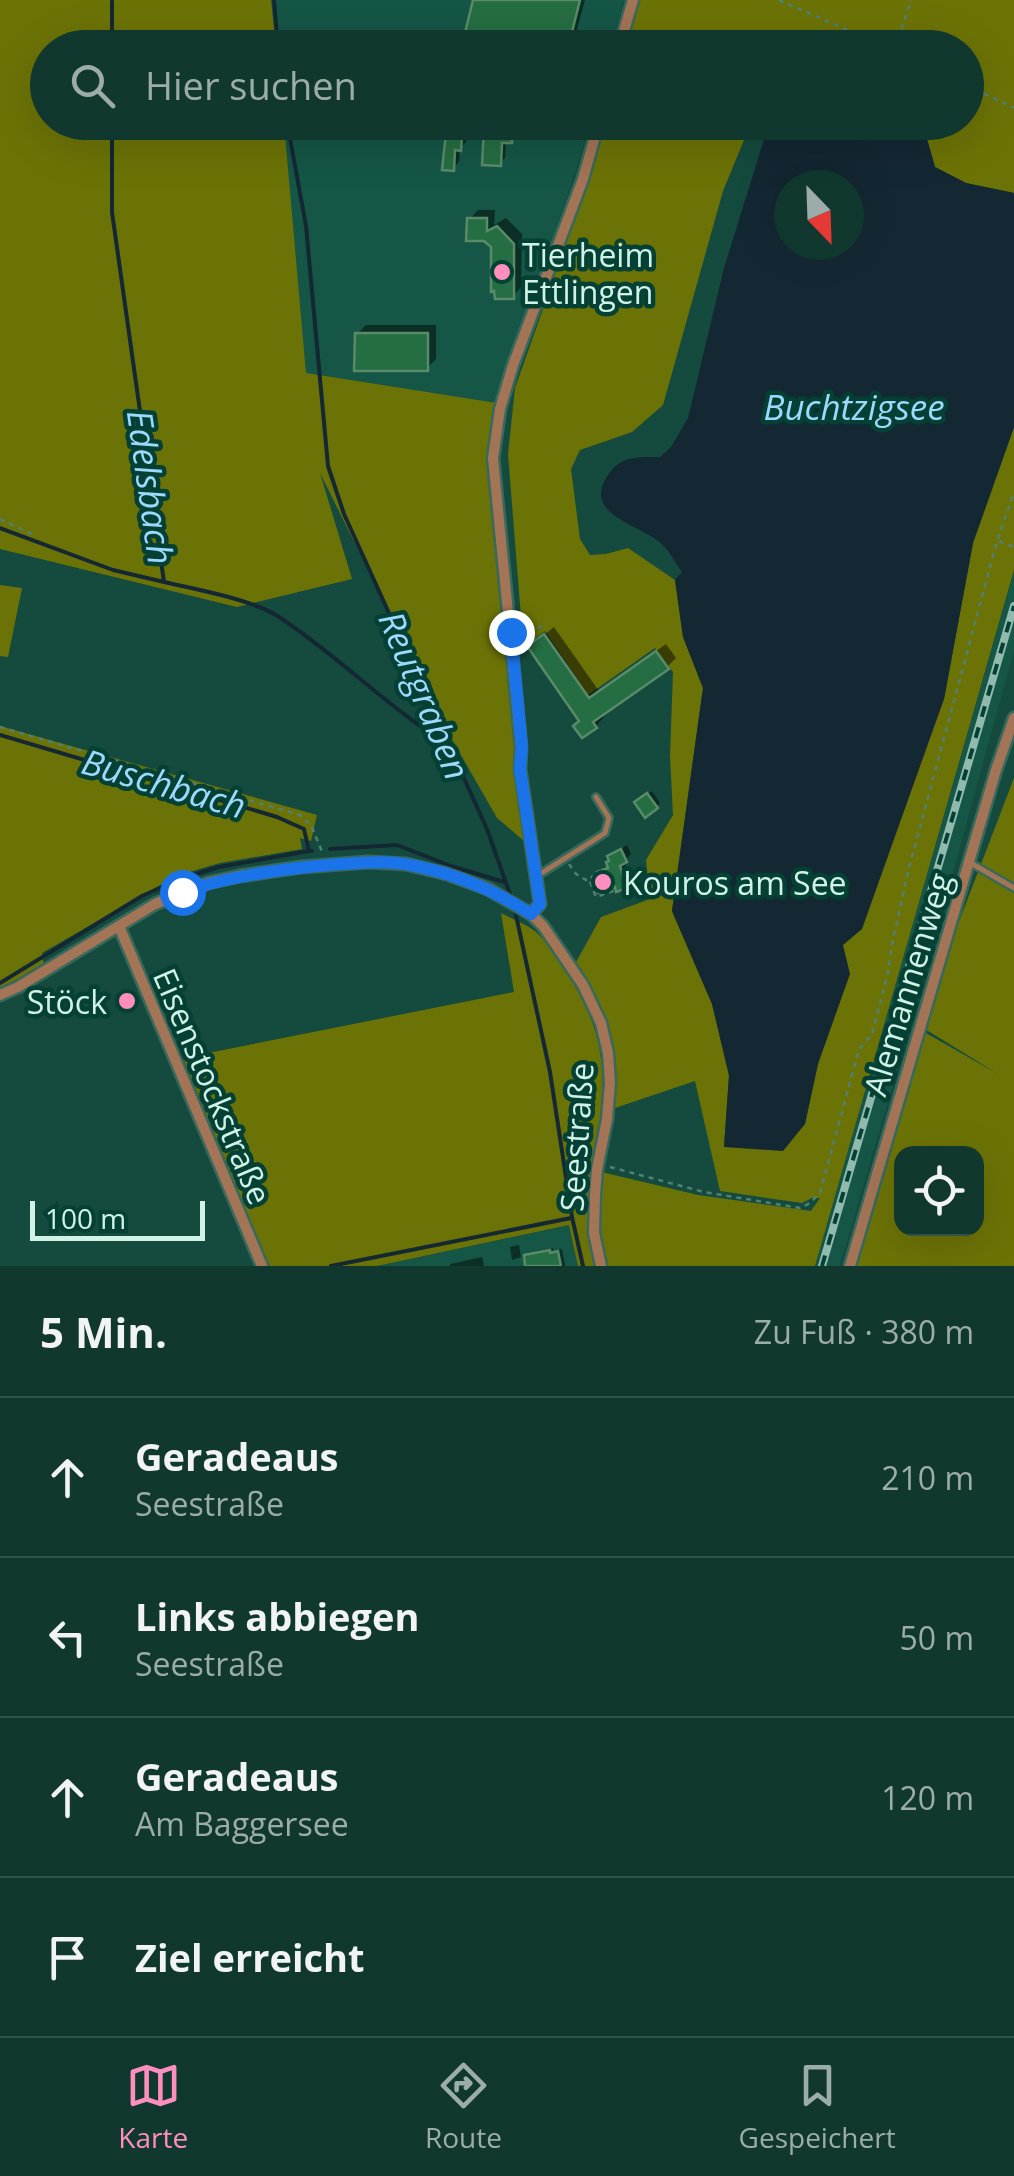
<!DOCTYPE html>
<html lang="de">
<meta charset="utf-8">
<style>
body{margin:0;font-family:"Open Sans",sans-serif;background:#193f36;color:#f1f3f6}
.controls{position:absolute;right:30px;bottom:30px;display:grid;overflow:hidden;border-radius:20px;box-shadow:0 10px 40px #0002}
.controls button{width:90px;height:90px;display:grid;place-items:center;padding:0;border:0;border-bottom:2px solid #30524a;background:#10382e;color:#f1f3f6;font:50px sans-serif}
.compass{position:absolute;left:774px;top:170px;width:90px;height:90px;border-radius:50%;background:#10382e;box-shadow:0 10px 40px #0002;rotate:157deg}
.scale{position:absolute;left:30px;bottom:25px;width:175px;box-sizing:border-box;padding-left:10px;border:5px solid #d0f2e7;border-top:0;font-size:28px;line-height:35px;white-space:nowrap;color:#d0f2e7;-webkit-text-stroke:8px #054034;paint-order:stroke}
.stop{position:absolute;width:30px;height:30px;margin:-22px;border:8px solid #1a73e8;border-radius:50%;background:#fff}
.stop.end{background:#1a73e8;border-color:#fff;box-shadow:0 2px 10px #0008}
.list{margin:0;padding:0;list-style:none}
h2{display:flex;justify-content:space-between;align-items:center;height:130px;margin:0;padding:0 40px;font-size:42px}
h2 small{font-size:32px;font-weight:400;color:#9cacaa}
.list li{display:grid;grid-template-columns:65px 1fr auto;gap:30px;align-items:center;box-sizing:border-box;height:160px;padding:0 40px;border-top:2px solid #30524a}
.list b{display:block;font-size:38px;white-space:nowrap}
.list p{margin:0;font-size:32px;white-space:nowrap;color:#9cacaa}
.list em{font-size:32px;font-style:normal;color:#9cacaa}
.icon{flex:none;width:55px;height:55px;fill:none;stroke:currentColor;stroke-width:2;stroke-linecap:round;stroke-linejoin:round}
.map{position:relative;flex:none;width:1014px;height:1266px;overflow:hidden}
.search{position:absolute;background:#10382e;box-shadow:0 10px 40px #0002;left:30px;right:30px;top:30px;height:110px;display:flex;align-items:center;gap:25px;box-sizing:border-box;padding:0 35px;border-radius:55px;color:#9cacaa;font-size:38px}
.sheet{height:770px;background:#10382e}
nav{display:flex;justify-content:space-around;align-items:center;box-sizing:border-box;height:140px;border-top:2px solid #30524a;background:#10382e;font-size:28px;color:#9cacaa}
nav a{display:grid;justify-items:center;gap:5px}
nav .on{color:#fe8ebe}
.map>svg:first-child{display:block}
.built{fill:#155647}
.green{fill:#6c7306;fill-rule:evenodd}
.water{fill:#142833;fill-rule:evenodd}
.shadow{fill:#0007}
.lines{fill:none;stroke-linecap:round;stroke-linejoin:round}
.stream{stroke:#142833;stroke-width:4}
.building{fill:#256d42;stroke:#598b69;stroke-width:2.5}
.lane-casing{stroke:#37695c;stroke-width:10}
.street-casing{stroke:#37695c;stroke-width:15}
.path{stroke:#508074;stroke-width:2.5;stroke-dasharray:5 5;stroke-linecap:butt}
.lane{stroke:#a37455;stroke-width:5}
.street{stroke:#a37455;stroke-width:10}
.rail-casing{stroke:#91baae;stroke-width:8}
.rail{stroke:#054034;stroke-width:4;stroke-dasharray:11;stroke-linecap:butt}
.route{stroke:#1a73e8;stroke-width:12}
.poi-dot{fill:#fe8ebe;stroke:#054034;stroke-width:4}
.labels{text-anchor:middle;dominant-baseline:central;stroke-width:9;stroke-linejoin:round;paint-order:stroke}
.poi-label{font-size:32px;fill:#d0f2e7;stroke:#054034;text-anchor:start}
.street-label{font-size:32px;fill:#d0f2e7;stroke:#054034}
.water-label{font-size:35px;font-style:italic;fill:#9dd9fc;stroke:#054034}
</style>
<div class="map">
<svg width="1014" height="1266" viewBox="0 0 1014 1266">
<rect width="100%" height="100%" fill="#154b3e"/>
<!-- built -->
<path class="built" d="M271,0h353l-13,48 -335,-1z
M284,123h306l-16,53 -77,227 -191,-29z
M1014,572v79l-99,359 -75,256h-25z
M570,1225l8,41h-201z"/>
<!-- green -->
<path class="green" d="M0,0h271l5,47 -228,1v74l236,1 22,250 191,30 -8,51 35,387 -27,-23 -44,-77 -133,-268 32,106 -115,28 -237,-58z
M637,0h377v193l-48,-10 -31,-16 -8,-28 -10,-16 49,-1v-74h-342z
M604,123h147l-28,68 -60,214 -31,27 -52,18 -9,19 9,70 10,16 16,-1 22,-6 47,32 8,57 20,51 -31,223 40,93 17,72 -5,71 81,-23 38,-179 101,-246 29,-156 41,-116v143l-199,696h-237l-9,-41 -192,41h-108l-86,-208 331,-66 -13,-79c11,6 25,11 35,19 11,10 20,24 28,37 48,69 43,122 29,201l105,25 113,16 9,-13h-8l-10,5 -82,-12 -25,-110 -80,27c0,-16 1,-32 0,-48 -3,-33 -23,-69 -40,-96l26,-47 49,-18 -4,-39 27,-45 -3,-59 3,-84 -18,-24 -67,47 -43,-64 -14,10 -9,-11 -14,-176 7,-66 74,-209z
M0,585l22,3 -14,69 -8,-1z
M0,726l317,89 -6,26 -11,-3 2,11 -82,14 -44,13 -134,77 2,13 -44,25z
M1014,778v488h-164l74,-234 74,42 -73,-45 25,-84zM902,1154h74v74h-74z"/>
<!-- water -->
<path class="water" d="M769,123h148l10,16 8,28 31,16 48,10v234l-41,116 -29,156 -82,230 -19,16 7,29 -32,90 -13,60 -22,27 -59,-4 5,-72 -17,-71 -40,-93 31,-223 -20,-51 -8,-57 7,-8c-8,-11 -14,-24 -24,-31 -25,-19 -78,-28 -48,-69 13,-17 31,-15 50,-15l11,-10 17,-29 36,-150zM789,185h60v60h-60z"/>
<!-- shadow -->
<path class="shadow" d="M475,0h110l-13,48h-38z
M455,122h13l-2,20 -6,6 -1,14 -6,6 -5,-35 6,-6z
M491,123l25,1v11l-5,5h-5l-1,18 -5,5 -14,-35z
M478,210h17l-1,15 12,-7 16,16 -1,53 -8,9 -20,-50 -23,-27z
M366,325h70v34l-9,9 -70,-34z
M554,627l45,64 67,-47 10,14 -9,9 -66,46 3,4 -8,9 -14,-5 -52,-75z
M652,791l8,12 -3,3 -17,-7z
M627,845l4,9 -7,7 7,20 -5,5 -31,-9 15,-11v-9z
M519,1245l2,12 -9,3 -2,-13z
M553,1248v3l9,-2 3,17h-29l-2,-12 4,-3z
M482,1257l2,9h-35l2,-2z"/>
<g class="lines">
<!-- stream -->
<path class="stream" d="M112,0v48
M274,0l4,48
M112,122v90l52,370c31,7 85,17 112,33 59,38 108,89 168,127
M287,122l19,104 22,240 16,48 143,315 24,68
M0,528l113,42 51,12
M0,735l277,82 27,12 5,22h3
M330,849l67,-4 54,21 53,16
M514,906l36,166 22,145 11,49
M0,983l142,-87 38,-17 39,-12 90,-16
M331,1266l240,-48"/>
</g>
<!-- building -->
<path class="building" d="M473,0h107l-12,48h-44l-59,-15z
M452,122h11l-2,29 -6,-1 -1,21 -12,-1 4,-38h5z
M484,127l28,1v15h-10l-1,23 -19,-1z
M467,218h20v13l10,-5 17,18v55h-19l-1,-8 -3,1v-45l-7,-6h-18z
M355,333h73v38h-74z
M544,634l45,64 67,-47 13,18 -76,53 4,6 -15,10 -9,-12 6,-5 -52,-75z
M647,793l11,15 -13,10 -11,-16z
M621,849l6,13 -7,4 7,22 -11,4 -1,-5 -17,6 -6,-16 6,-2 -1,-3 11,-4 -2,-6 3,-1 -2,-5z
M550,1250v3l8,-2 3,15h-36l-1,-11z"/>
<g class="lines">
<defs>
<path id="lane" d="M969,862l45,26
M537,876l68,-43 4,-15 -13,-21"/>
<path id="street" d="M619,48l14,-48
M531,914l9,-10 -20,-135 1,-22 -28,-289 7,-49 13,-44 70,-186 16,-57
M119,926l143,340
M0,995l18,-8 137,-83 53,-21 32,-7 61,-9 67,-5 38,2 41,10 41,15 43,25 12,12 40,59 18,38 7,30 2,30 -3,36 -10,50 -2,26 -1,38 7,33
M850,1266l146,-496 18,-52"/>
</defs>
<!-- lane casing -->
<use href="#lane" class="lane-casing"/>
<!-- street casing -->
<use href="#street" class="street-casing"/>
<!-- path -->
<path class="path" d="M779,0l109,48
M895,48l16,-48
M966,85l48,23
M0,519l34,16
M999,541l15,6
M521,640l20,-14
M0,727l300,88 11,10 12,29
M569,864l7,10 10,6 3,-1 7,18 20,-7
M610,1167l94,25 96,16 10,-5 10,-10 39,-144 13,-15 16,-61 4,-29 17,-76 88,-327 17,-49"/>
<!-- lane -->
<use href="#lane" class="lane"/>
<!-- street -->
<use href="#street" class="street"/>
<defs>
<path id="rail" d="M822,1266l192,-660"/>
</defs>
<!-- rail casing -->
<use href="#rail" class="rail-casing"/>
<!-- rail -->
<use href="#rail" class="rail"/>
</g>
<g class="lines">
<!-- route -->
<path class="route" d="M182,892c51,-17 104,-24 159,-28 22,-1 47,-4 69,1 43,8 84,25 121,49l9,-10 -20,-135 2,-22 -11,-115"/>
</g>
<!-- markers -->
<g class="poi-dot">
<circle cx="502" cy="272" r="10"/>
<circle cx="603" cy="882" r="10"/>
<circle cx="127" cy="1001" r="10"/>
</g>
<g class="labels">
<!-- poi labels -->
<g class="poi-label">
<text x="522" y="254">Tierheim<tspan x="522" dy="37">Ettlingen</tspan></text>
<text x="623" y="882">Kouros am See</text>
<text x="107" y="1001" text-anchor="end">Stöck</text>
</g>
<!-- street labels -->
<g class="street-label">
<text transform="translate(907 984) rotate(-73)">Alemannenweg</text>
<text transform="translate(213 1086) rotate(67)">Eisenstockstraße</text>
<text transform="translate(576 1137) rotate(-86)">Seestraße</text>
</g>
<!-- water labels -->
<g class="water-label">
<text x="854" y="406">Buchtzigsee</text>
<text transform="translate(151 487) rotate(82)">Edelsbach</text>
<text transform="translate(425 695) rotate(67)">Reutgraben</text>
<text transform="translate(164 783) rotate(16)">Buschbach</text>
</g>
</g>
</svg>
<div class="controls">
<button><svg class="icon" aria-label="locate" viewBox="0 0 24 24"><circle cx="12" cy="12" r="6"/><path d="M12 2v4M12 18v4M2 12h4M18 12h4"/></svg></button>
</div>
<svg class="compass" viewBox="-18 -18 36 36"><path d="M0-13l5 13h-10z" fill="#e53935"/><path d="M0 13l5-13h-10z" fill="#9cacaa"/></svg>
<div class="scale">100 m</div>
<div class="stop" style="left:182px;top:892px"></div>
<div class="stop end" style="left:511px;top:632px"></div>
<div class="search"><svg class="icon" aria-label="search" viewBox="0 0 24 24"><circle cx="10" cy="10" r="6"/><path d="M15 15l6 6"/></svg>Hier suchen</div>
</div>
<section class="sheet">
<h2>5 Min.<small>Zu Fuß · 380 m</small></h2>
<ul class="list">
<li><svg class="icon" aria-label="ahead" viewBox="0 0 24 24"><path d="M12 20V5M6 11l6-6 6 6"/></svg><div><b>Geradeaus</b><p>Seestraße</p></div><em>210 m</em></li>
<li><svg class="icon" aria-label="left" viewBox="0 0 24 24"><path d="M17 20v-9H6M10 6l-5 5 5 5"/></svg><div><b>Links abbiegen</b><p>Seestraße</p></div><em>50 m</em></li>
<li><svg class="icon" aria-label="ahead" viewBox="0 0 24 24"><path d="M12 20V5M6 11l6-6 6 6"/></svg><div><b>Geradeaus</b><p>Am Baggersee</p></div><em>120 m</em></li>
<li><svg class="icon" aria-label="arrive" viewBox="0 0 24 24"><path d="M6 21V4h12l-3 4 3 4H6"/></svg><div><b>Ziel erreicht</b></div></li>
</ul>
</section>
<nav>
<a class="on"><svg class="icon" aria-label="map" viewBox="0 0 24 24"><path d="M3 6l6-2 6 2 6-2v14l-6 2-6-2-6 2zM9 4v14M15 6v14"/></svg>Karte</a>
<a><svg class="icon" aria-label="directions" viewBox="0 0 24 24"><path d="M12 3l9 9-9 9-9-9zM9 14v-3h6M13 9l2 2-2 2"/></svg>Route</a>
<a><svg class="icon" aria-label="saved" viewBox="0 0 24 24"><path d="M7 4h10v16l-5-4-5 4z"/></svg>Gespeichert</a>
</nav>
